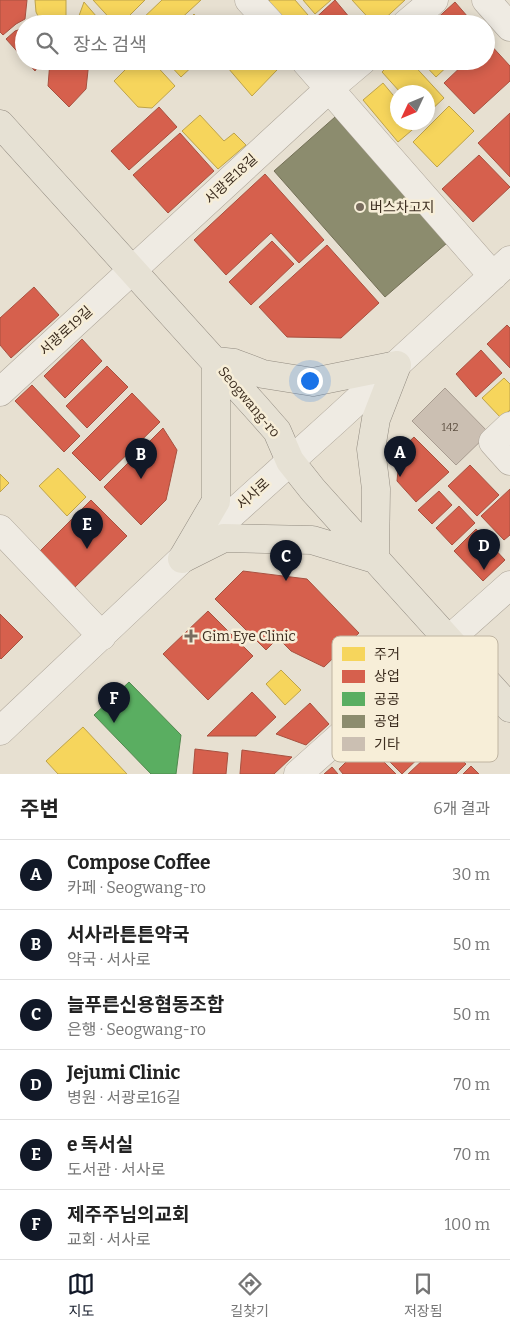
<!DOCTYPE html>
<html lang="ko">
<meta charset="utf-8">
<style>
body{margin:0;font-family:Bitter,"Noto Sans KR",serif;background:#f6f6f6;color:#222}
.compass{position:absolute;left:390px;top:85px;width:45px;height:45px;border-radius:50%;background:#fff;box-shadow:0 2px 12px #0003;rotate:226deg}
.you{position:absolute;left:309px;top:380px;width:18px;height:18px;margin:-12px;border:4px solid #fff;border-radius:50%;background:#1a73e8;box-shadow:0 0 0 8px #1a73e833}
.badge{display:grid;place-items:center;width:32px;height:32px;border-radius:50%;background:#111827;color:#fff;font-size:16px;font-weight:700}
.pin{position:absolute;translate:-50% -41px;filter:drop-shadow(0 1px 2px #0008)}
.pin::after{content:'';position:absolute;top:26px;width:18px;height:15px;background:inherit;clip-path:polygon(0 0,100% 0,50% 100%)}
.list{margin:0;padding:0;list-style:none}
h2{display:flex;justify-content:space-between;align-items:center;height:65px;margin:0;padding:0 20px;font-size:21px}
h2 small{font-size:16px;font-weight:400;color:#767676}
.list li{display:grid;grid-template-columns:32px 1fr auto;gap:15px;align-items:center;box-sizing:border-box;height:70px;padding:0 20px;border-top:1px solid #e0e0e0}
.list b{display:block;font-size:19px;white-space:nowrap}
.list p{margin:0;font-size:16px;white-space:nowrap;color:#767676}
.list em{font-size:16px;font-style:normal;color:#767676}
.icon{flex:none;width:28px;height:28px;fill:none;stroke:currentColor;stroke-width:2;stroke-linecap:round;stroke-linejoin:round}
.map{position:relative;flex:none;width:510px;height:774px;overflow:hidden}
.search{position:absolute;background:#fff;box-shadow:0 2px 12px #0003;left:15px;right:15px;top:15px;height:55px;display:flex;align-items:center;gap:12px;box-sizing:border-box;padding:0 18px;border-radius:28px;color:#767676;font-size:19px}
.sheet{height:485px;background:#fff}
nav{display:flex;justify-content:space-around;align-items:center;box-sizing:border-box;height:70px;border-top:1px solid #e0e0e0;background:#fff;font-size:14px;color:#767676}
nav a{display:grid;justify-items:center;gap:2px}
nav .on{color:#111827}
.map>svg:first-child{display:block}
.homes{fill:#f6d55c;stroke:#bea34a}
.shops{fill:#d6604d;stroke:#a85140}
.public{fill:#5aae61;stroke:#51884e}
.industry{fill:#8c8c6e;stroke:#747057}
.building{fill:#cbbfb2;stroke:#a89c90}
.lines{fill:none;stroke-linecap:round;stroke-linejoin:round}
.minor-casing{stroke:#ada599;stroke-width:29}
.major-casing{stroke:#928b80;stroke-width:29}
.minor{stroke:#efebe3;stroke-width:28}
.major{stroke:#e6e1d4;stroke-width:28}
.poi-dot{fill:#786c5e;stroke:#f7eed8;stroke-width:2}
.labels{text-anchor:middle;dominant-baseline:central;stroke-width:5;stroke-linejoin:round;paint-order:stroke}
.number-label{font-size:11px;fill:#605244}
.street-label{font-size:14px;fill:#3d2e20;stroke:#f7eed8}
.poi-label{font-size:14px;fill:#3d2e20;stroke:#f7eed8;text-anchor:start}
.key{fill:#f7eed8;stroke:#bfb4a1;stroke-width:1}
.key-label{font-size:14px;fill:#3d2e20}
</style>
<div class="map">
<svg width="510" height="774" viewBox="0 0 510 774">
<rect width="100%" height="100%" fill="#e7e0d1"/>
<!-- homes -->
<path class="homes" d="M35,0h31v24h-24l-6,-12z
M93,0h52l-24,24h-6z
M162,0h39l-26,24h-33l-2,-3z
M270,0h25l13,15 -9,9h-20l-15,-19z
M303,0h28l-16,14z
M352,0h53l-26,24h-5z
M84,2l19,22h-27z
M194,14l9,10h-19z
M134,61h18l23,25 -23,22 -14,-1 -24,-26z
M166,61h32l-17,16z
M222,61h46l9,9 -25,26z
M393,61h17l34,37 -16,15v-21h-28l-18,-20z
M421,61h32l-17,16z
M383,83l15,18v21h18l2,3 -20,17 -35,-42z
M449,106l25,25 -37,36 -24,-25z
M200,115l24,26 10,-8 12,12 -28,24 -36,-38z
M504,378l6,6v26l-9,8 -19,-20z
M58,468l28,29 -19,19 -28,-30z
M0,474l9,9 -9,9z
M281,670l20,20 -16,15 -19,-21z
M83,727l44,47h-69l-12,-13z"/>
<!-- shops -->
<path class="shops" d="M0,0h27l-2,19 -9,5 -13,11 -3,-3z
M335,0l20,24h-46z
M455,2l19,22h-41l-1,-1z
M24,28v31l-18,-20 9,-8z
M488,42l22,24v15l-36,33 -30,-31 23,-22h19v-18z
M26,61h16l-7,10z
M50,61h39l-3,28 -17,18 -21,-21z
M310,61h27l-9,8z
M159,107l18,20 -48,43 -18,-19z
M510,113v64l-32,-34z
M180,133l34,38 -46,42 -35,-38z
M479,155l31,32 -37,35 -31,-33z
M265,174l59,66 -25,23 -28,-30 -45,42 -32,-35z
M272,241l22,23 -43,41 -22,-23z
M327,245l52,58 -38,35 -54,-1 -28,-30z
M34,287l25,28 -48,43 -11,-13v-27z
M507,325l3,3v40l-23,-24z
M82,339l20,22 -37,37 -21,-22z
M481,350l21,23 -26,24 -20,-23z
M107,366l21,21 -41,41 -21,-22z
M32,385l48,51 -16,16 -49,-51z
M132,393l28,29 -60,59 -28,-28z
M163,428l14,22 -11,50 -25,25 -37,-38z
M414,437l35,35 -33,30 -19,-21 3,-31z
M470,465l29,30 -22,21 -29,-30z
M510,489v46l-6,5 -23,-24z
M439,491l13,14 -20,19 -14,-14z
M91,500l36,36 -55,54 -35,-36z
M459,506l16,17 -23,22 -16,-17z
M476,529l29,31 -22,21 -29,-30z
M243,571l64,8 52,54 -35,34 -33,-16 -13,-13 -12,12 -51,-51z
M208,611l45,45 -45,44 -45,-46z
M0,614l23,23 -22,22 -1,-1z
M252,692l24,25 -20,19h-49z
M310,703l19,21 -23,21 -30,-11z
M396,713l34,34 -28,27 -34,-34z
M443,741l23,23 -10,10h-48z
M365,743l31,31h-53l-4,-5z
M195,749l33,4 -2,21h-33z
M242,750l50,7 -18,17h-34z
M471,766l8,8h-16z
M332,767l6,7h-14z"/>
<!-- public -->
<path class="public" d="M129,682l52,53 -5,39h-25l-57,-59z"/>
<!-- industry -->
<path class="industry" d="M335,117l112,126 -62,54 -111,-126z"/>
<!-- building -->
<path class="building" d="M445,388l44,45 -33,32 -44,-44z"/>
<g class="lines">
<defs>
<path id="minor" d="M249,0l22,24
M486,0l24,27
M406,24l28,-24
M305,61l188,215
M0,392l330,-304 32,-27
M510,426l-17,16 17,19
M0,529l102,107
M0,731l182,-172 154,-139 174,-160
M298,774l212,-189"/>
<path id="major" d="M0,124l255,282 22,25 13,30 23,29 197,218
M182,559l42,-21 88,2 63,19 1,-70 -5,-40 5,-30 21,-54
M182,559l34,-58v-140l18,2 29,11 50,8 84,-17"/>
</defs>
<!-- minor casing -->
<use href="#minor" class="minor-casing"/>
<!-- major casing -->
<use href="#major" class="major-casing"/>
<!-- minor -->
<use href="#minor" class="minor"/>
<!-- major -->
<use href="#major" class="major"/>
</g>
<!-- markers -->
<g class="poi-dot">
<circle cx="360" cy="207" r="5"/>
<path d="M188.5 628.5h5v5h5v5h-5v5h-5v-5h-5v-5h5z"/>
</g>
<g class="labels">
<!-- number labels -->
<g class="number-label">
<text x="450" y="427">142</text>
</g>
<!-- street labels -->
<g class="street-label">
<text transform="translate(231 179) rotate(-43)">서광로18길</text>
<text transform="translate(66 331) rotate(-42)">서광로19길</text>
<text transform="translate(249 402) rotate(50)">Seogwang-ro</text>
<text transform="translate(253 494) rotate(-42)">서사로</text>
</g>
<!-- poi labels -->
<g class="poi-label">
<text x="370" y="207">버스차고지</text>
<text x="202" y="636">Gim Eye Clinic</text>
</g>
</g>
<!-- legend -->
<rect x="332" y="636" width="166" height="126" rx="8" class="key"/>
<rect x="342" y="647" width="23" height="14" fill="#f6d55c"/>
<rect x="342" y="670" width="23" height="13" fill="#d6604d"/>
<rect x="342" y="692" width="23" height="14" fill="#5aae61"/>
<rect x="342" y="715" width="23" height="13" fill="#8c8c6e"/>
<rect x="342" y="737" width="23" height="14" fill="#cbbfb2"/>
<g class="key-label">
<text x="374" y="659">주거</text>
<text x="374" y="681">상업</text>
<text x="374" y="704">공공</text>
<text x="374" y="726">공업</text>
<text x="374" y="749">기타</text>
</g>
</svg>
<svg class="compass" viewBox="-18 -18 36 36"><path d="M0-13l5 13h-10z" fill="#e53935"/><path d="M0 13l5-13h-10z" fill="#767676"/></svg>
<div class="you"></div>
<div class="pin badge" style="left:400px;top:477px">A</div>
<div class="pin badge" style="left:141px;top:479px">B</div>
<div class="pin badge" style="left:286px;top:581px">C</div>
<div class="pin badge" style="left:484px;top:570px">D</div>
<div class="pin badge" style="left:87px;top:549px">E</div>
<div class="pin badge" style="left:114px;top:723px">F</div>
<div class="search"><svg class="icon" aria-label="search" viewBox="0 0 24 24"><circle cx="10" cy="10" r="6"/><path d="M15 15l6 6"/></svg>장소 검색</div>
</div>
<section class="sheet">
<h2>주변<small>6개 결과</small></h2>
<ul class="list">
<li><span class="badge">A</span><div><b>Compose Coffee</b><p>카페 · Seogwang-ro</p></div><em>30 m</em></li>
<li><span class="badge">B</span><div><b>서사라튼튼약국</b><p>약국 · 서사로</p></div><em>50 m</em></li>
<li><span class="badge">C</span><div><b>늘푸른신용협동조합</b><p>은행 · Seogwang-ro</p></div><em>50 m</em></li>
<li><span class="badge">D</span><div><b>Jejumi Clinic</b><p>병원 · 서광로16길</p></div><em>70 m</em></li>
<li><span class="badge">E</span><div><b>e 독서실</b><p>도서관 · 서사로</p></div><em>70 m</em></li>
<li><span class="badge">F</span><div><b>제주주님의교회</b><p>교회 · 서사로</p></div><em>100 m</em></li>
</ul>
</section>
<nav>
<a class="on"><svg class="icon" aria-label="map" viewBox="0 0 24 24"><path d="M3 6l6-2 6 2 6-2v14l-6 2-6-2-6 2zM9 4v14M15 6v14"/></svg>지도</a>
<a><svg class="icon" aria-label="directions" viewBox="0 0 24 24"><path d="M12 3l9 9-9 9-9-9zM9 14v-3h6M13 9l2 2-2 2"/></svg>길찾기</a>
<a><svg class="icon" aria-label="saved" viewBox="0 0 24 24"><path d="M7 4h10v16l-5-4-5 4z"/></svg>저장됨</a>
</nav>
